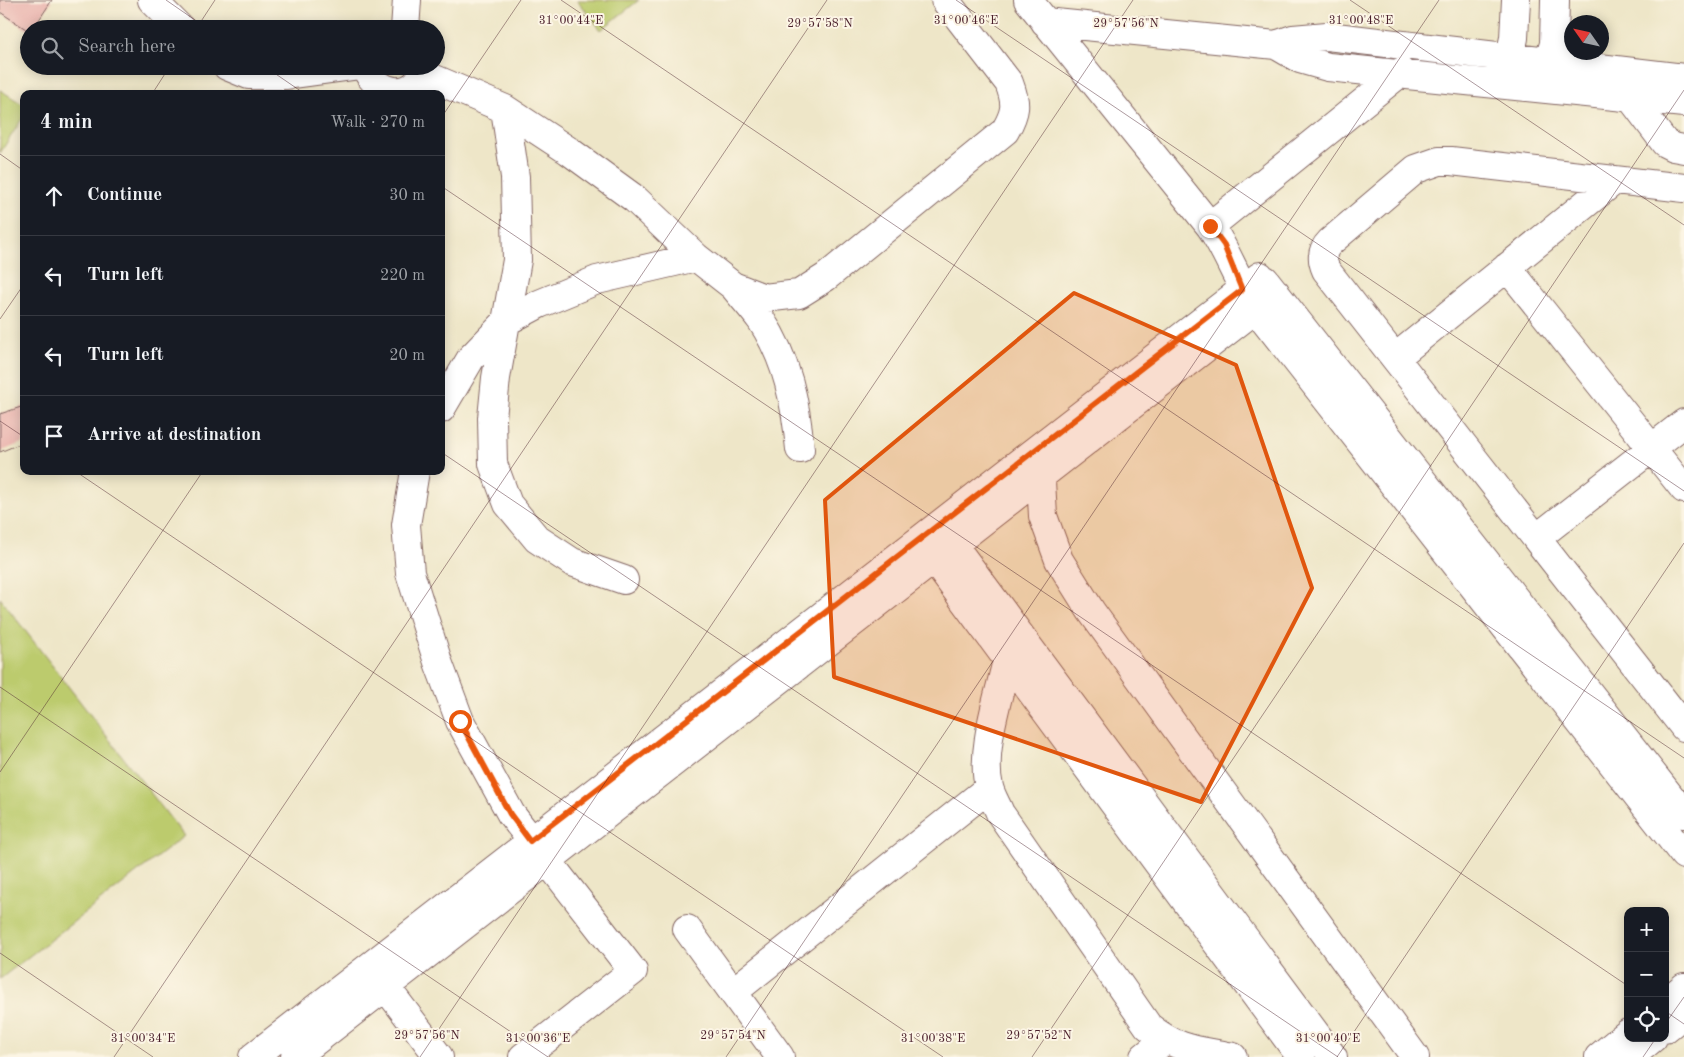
<!DOCTYPE html>
<meta charset="utf-8">
<style>
body{margin:0;font-family:"Old Standard TT",serif;background:#20242c;color:#f1f3f6}
.controls{position:absolute;right:15px;bottom:15px;display:grid;overflow:hidden;border-radius:10px;box-shadow:0 2px 12px #0003}
.controls button{width:45px;height:45px;display:grid;place-items:center;padding:0;border:0;border-bottom:1px solid #363941;background:#171b24;color:#f1f3f6;font:25px sans-serif}
.compass{position:absolute;left:1564px;top:15px;width:45px;height:45px;border-radius:50%;background:#171b24;box-shadow:0 2px 12px #0003;rotate:304deg}
.stop{position:absolute;width:15px;height:15px;margin:-11px;border:4px solid #ea580c;border-radius:50%;background:#fff}
.stop.end{background:#ea580c;border-color:#fff;box-shadow:0 1px 5px #0008}
.list{margin:0;padding:0;list-style:none}
h2{display:flex;justify-content:space-between;align-items:center;height:65px;margin:0;padding:0 20px;font-size:21px}
h2 small{font-size:16px;font-weight:400;color:#9ea1a6}
.list li{display:grid;grid-template-columns:32px 1fr auto;gap:15px;align-items:center;box-sizing:border-box;height:80px;padding:0 20px;border-top:1px solid #363941}
.list b{display:block;font-size:19px;white-space:nowrap}
.list em{font-size:16px;font-style:normal;color:#9ea1a6}
.icon{flex:none;width:28px;height:28px;fill:none;stroke:currentColor;stroke-width:2;stroke-linecap:round;stroke-linejoin:round}
.map{position:relative;flex:none;width:1684px;height:1057px;overflow:hidden}
.search{position:absolute;background:#171b24;box-shadow:0 2px 12px #0003;left:20px;top:20px;width:425px;height:55px;display:flex;align-items:center;gap:12px;box-sizing:border-box;padding:0 18px;border-radius:28px;color:#9ea1a6;font-size:19px}
.panel{position:absolute;background:#171b24;box-shadow:0 2px 12px #0003;left:20px;top:90px;width:425px;height:385px;border-radius:10px}
.map>svg:first-child{display:block}
.green{fill:#bccb6d;stroke:#83754c}
.building{fill:#eab5af}
.lines{fill:none;stroke-linecap:round;stroke-linejoin:round}
.minor-casing{stroke:#836562;stroke-width:30}
.minor{stroke:#fff;stroke-width:28}
.route{stroke:#ea580c;stroke-width:6}
.marked{fill:#e0560e;fill-opacity:0.2;stroke:#e0560e;stroke-width:4;stroke-linejoin:round}
.ticks{fill:none;stroke:#4a1f2b;stroke-width:1;stroke-opacity:0.45}
.ticks-label{font-size:12px;text-anchor:middle;fill:#4a1f2b;stroke:#fcf5e5;stroke-width:4;stroke-linejoin:round;paint-order:stroke}
</style>
<div class="map">
<svg width="1684" height="1057" viewBox="0 0 1684 1057">
<rect width="100%" height="100%" fill="#fcf5e5"/>
<filter id="ink" filterUnits="userSpaceOnUse"><feTurbulence type="fractalNoise" baseFrequency=".02" numOctaves="2"/><feDisplacementMap in="SourceGraphic" scale="10" xChannelSelector="R" yChannelSelector="G"/><feConvolveMatrix kernelMatrix="1 2 1 2 8 2 1 2 1" color-interpolation-filters="sRGB"/></filter>
<filter id="wash" filterUnits="userSpaceOnUse"><feTurbulence type="fractalNoise" baseFrequency=".0096" numOctaves="4" result="noise"/><feDisplacementMap in="SourceGraphic" scale="20" xChannelSelector="R" yChannelSelector="G"/><feGaussianBlur stdDeviation="1.12" result="paint"/><feColorMatrix in="noise" values="0 0 0 0 0 0 0 0 0 0 0 0 0 0 0 0 0 1.4 0 .05"/><feComposite in="paint" operator="in"/></filter>
<g filter="url(#wash)">
<rect width="100%" height="100%" fill="#eee6c8"/>
<!-- green -->
<path class="green" d="M577,0h62l-38,30z
M0,90l24,15v11l-24,37z
M0,598l184,238 -184,143z"/>
<g id="blocks">
<!-- building -->
<path class="building" d="M0,0h52l-19,29 -4,2 -29,-19z
M24,406v36l-24,10v-38z"/>
</g>
</g>
<g filter="url(#ink)">
<use href="#blocks" fill-opacity="0" stroke="#836562" stroke-width="1"/>
<g class="lines">
<defs>
<path id="minor" d="M152,0l29,29
M1028,0l182,226c18,26 27,56 46,83l428,546
M1045,22l231,23 17,-6 34,-3 357,42
M405,29l2,-29
M1276,45l24,14 28,8 356,36
M227,66l22,9h38l66,-9
M365,66c12,32 52,35 60,0
M423,74l82,35 64,42 66,48 61,58 37,29 31,12 35,-4 27,-17 179,-146c11,-19 12,-27 4,-48l-64,-83
M1506,75l8,-37 2,-38
M1543,79l11,-35 1,-44
M1631,98l34,45 8,4 11,2
M505,109l10,68 2,83 -21,118 -4,40 1,46 15,40 29,35 35,23 52,18
M1684,188l-233,-27h-12l-23,8 -86,73c-9,9 -9,17 -4,28l358,457
M1210,226l191,-154
M1507,267l177,222
M1265,280l419,534
M734,287c9,11 19,22 27,33 26,39 35,84 39,129
M1395,358l220,-178
M441,409l30,-51 36,-37 32,-17 58,-24 99,-23
M1040,463l3,53 16,44 32,51 324,446
M415,471l-9,54 4,48 28,89 22,59 51,93 122,157 -110,86
M942,530l391,527
M1538,537l146,-114
M923,545l378,512
M1012,650l-5,10c-8,37 -27,90 -18,127 2,9 8,18 11,26l148,213c29,24 49,24 85,31
M687,929l93,128
M375,973l64,84
M733,992l256,-204
M1665,1003l19,-16
M1665,1029l19,-15
M253,1057l1007,-781
M295,1057l981,-764
M1144,1057l21,-17
M1599,1057l29,-24
M1630,1057l23,-19"/>
</defs>
<!-- minor casing -->
<use href="#minor" class="minor-casing"/>
<!-- minor -->
<use href="#minor" class="minor"/>
</g>
</g>
<g class="lines" filter="url(#ink)">
<!-- route -->
<path class="route" d="M460,721l50,93 20,27 712,-551 -18,-45 -14,-19"/>
</g>
<!-- marked area -->
<path class="marked" d="M1074,293l162,72 76,223 -111,214 -367,-125 -9,-177z"/>
<!-- ticks -->
<path class="ticks" d="M166,0l42,29M561,0l1123,758M956,0l728,491M1350,0l334,225M196,29l19,-29M264,66l41,28M152,94l18,-28M441,118l80,-118M0,154l24,17M441,186l1187,800M0,319l24,-35M0,421l24,16M441,452l897,605M75,471l868,586M0,687l548,370M0,772l203,-301M0,953l153,104M1665,1011l19,13M1665,1024l19,-27M114,1057l713,-1057M420,1057l713,-1057M726,1057l713,-1057M1032,1057l652,-967M1337,1057l347,-514M1643,1057l13,-19"/>
<g class="ticks-label">
<text x="571" y="24">31°00'44"E</text>
<text x="966" y="24">31°00'46"E</text>
<text x="1361" y="24">31°00'48"E</text>
<text x="820" y="27">29°57'58"N</text>
<text x="1126" y="27">29°57'56"N</text>
<text x="427" y="1039">29°57'56"N</text>
<text x="733" y="1039">29°57'54"N</text>
<text x="1039" y="1039">29°57'52"N</text>
<text x="143" y="1042">31°00'34"E</text>
<text x="538" y="1042">31°00'36"E</text>
<text x="933" y="1042">31°00'38"E</text>
<text x="1328" y="1042">31°00'40"E</text>
</g>
</svg>
<div class="controls">
<button>+</button>
<button>−</button>
<button><svg class="icon" aria-label="locate" viewBox="0 0 24 24"><circle cx="12" cy="12" r="6"/><path d="M12 2v4M12 18v4M2 12h4M18 12h4"/></svg></button>
</div>
<svg class="compass" viewBox="-18 -18 36 36"><path d="M0-13l5 13h-10z" fill="#e53935"/><path d="M0 13l5-13h-10z" fill="#9ea1a6"/></svg>
<div class="stop" style="left:460px;top:721px"></div>
<div class="stop end" style="left:1210px;top:226px"></div>
<div class="search"><svg class="icon" aria-label="search" viewBox="0 0 24 24"><circle cx="10" cy="10" r="6"/><path d="M15 15l6 6"/></svg>Search here</div>
<section class="panel">
<h2>4 min<small>Walk · 270 m</small></h2>
<ul class="list">
<li><svg class="icon" aria-label="ahead" viewBox="0 0 24 24"><path d="M12 20V5M6 11l6-6 6 6"/></svg><div><b>Continue</b></div><em>30 m</em></li>
<li><svg class="icon" aria-label="left" viewBox="0 0 24 24"><path d="M17 20v-9H6M10 6l-5 5 5 5"/></svg><div><b>Turn left</b></div><em>220 m</em></li>
<li><svg class="icon" aria-label="left" viewBox="0 0 24 24"><path d="M17 20v-9H6M10 6l-5 5 5 5"/></svg><div><b>Turn left</b></div><em>20 m</em></li>
<li><svg class="icon" aria-label="arrive" viewBox="0 0 24 24"><path d="M6 21V4h12l-3 4 3 4H6"/></svg><div><b>Arrive at destination</b></div></li>
</ul>
</section>
</div>
